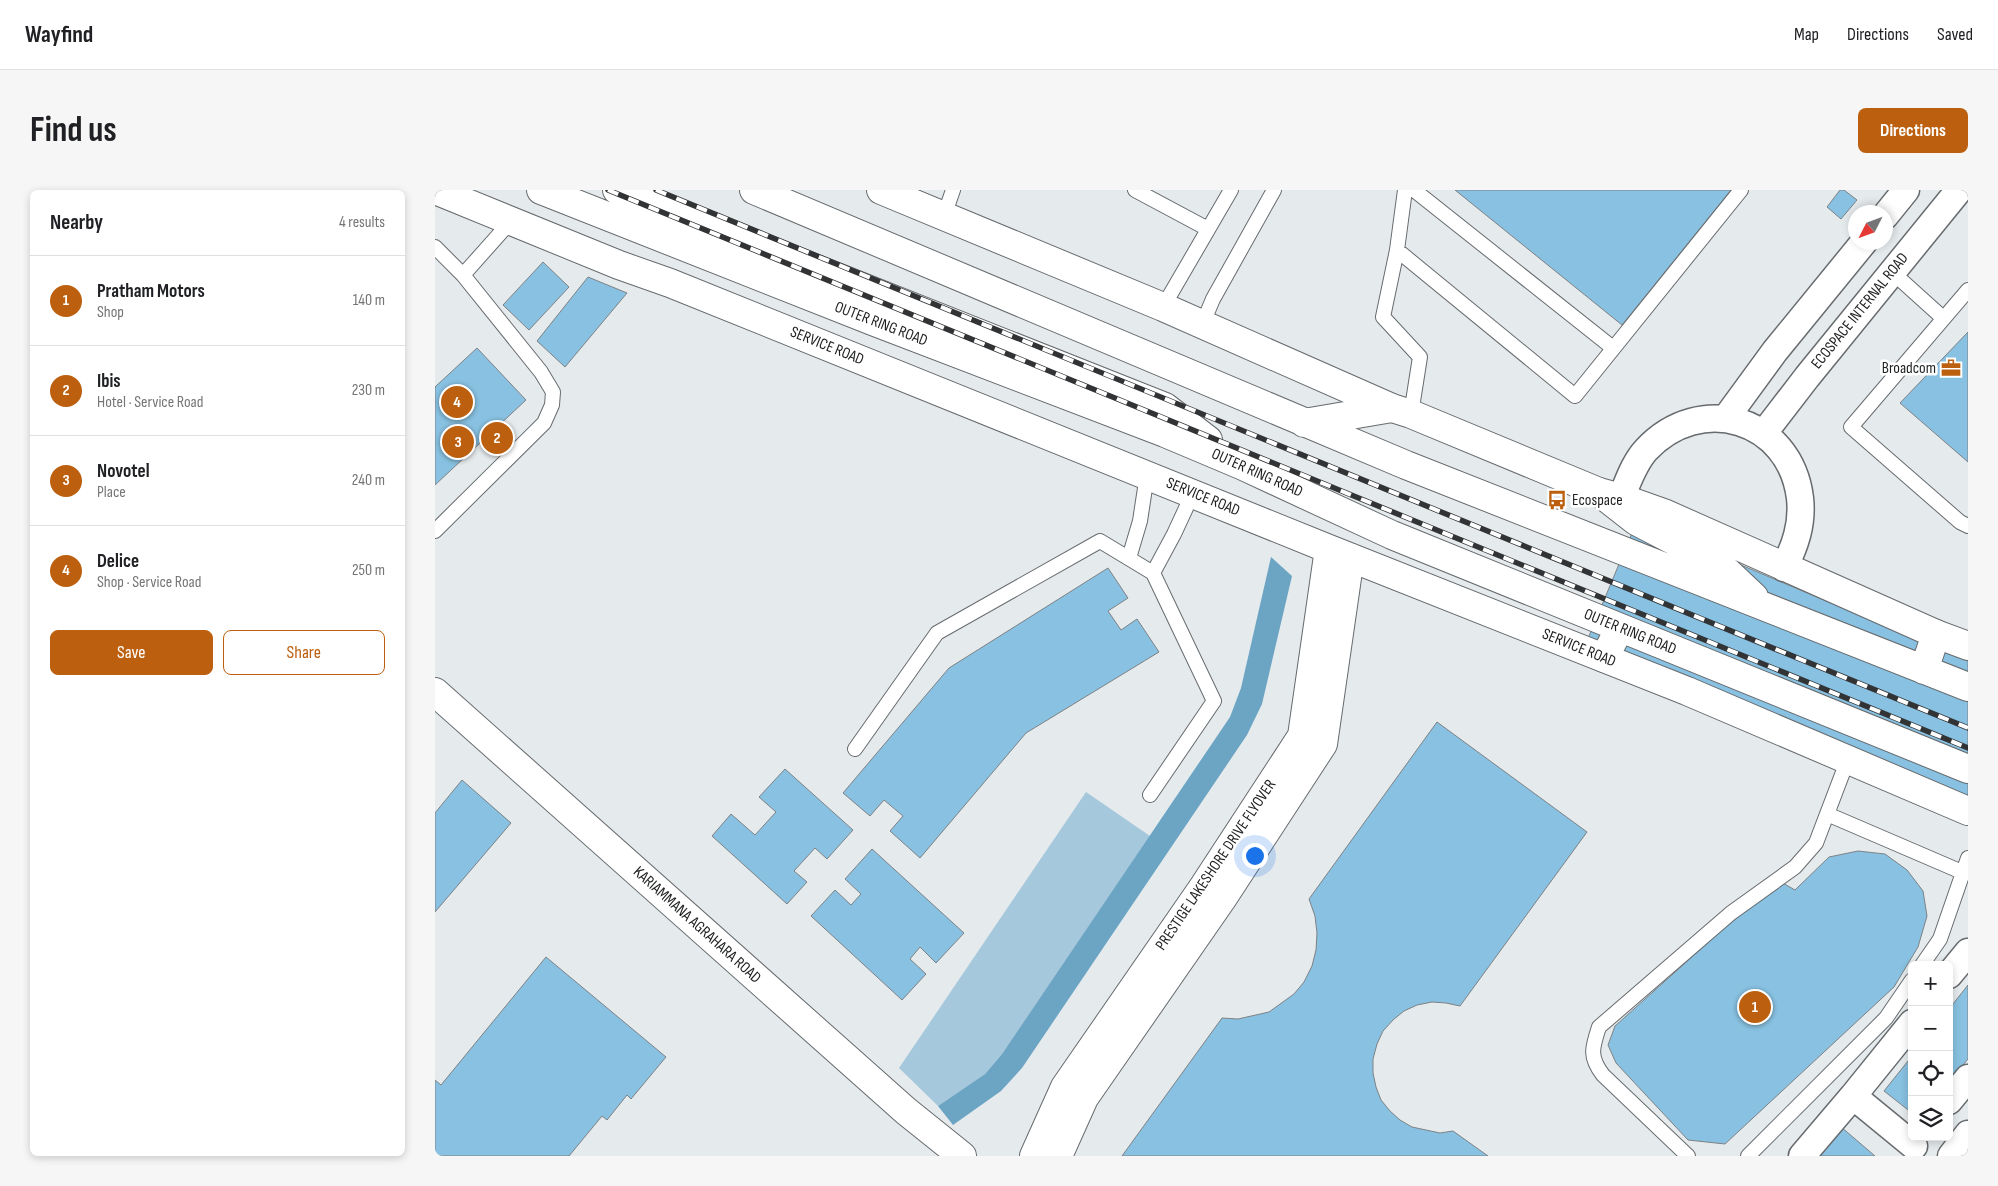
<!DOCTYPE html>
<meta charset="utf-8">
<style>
body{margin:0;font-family:"Sofia Sans Condensed",sans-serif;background:#f6f6f6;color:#202124}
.controls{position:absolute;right:15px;bottom:15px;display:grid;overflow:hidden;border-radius:8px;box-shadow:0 2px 8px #0003}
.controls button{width:45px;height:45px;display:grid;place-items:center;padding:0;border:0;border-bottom:1px solid #e0e0e0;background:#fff;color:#202124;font:25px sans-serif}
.compass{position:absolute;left:1413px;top:15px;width:45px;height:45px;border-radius:50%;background:#fff;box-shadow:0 2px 8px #0003;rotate:228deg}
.you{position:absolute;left:819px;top:665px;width:18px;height:18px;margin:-12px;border:4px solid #fff;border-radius:50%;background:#1a73e8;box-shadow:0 0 0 8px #1a73e833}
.badge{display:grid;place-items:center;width:32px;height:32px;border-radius:50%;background:#bc600f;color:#fff;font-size:16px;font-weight:700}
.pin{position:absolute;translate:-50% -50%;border:2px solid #fff;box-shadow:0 1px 5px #0006}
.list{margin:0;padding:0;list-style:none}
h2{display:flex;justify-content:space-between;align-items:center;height:65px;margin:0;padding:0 20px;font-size:21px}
h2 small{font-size:16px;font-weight:400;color:#757577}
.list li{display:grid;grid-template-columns:32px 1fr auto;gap:15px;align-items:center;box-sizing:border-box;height:90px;padding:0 20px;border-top:1px solid #e0e0e0}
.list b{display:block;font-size:19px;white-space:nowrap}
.list p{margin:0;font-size:16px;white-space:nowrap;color:#757577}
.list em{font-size:16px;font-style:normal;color:#757577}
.actions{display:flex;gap:10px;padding:15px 20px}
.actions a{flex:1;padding:11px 0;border:1px solid #bc600f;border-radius:8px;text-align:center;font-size:18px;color:#bc600f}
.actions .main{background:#bc600f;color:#fff}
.icon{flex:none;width:28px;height:28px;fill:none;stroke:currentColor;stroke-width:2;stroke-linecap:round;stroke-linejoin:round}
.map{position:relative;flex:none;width:1533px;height:966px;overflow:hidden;border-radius:8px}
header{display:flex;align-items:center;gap:30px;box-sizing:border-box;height:70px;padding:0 25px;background:#fff;border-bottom:1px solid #e0e0e0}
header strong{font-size:24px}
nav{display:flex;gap:28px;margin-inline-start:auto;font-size:18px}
.intro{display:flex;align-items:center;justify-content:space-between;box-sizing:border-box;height:120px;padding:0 30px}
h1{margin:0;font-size:35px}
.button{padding:12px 22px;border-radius:8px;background:#bc600f;color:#fff;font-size:18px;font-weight:700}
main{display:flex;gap:30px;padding:0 30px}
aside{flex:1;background:#fff;border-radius:8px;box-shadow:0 2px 8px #0003}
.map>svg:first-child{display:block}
.green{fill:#a6c8dc}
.water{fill:#6ca4c3}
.building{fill:#88c1e1;stroke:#7e8285}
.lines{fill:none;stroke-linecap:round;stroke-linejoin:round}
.lane-casing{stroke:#676b6e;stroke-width:16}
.street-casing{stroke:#676b6e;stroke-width:29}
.secondary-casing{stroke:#676b6e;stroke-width:30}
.highway-casing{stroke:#676b6e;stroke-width:30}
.lane{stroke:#fff;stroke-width:14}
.street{stroke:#fff;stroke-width:26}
.secondary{stroke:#fff;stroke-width:28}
.highway{stroke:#fff;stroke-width:28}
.rail-casing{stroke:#323335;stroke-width:5.5}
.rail{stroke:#fff;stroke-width:4;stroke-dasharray:11;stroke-linecap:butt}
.labels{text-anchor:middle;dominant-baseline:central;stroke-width:5;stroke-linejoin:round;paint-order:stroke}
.street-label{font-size:16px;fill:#1e1f20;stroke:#fff}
.poi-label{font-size:16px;fill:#1e1f20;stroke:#fff;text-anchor:end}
</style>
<header>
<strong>Wayfind</strong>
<nav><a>Map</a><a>Directions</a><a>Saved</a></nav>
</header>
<div class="intro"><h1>Find us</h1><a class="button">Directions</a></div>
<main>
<aside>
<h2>Nearby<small>4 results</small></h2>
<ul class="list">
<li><span class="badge">1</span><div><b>Pratham Motors</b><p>Shop</p></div><em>140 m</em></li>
<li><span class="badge">2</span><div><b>Ibis</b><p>Hotel · Service Road</p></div><em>230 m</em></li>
<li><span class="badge">3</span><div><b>Novotel</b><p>Place</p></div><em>240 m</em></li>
<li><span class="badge">4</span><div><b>Delice</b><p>Shop · Service Road</p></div><em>250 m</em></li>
</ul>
<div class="actions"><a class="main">Save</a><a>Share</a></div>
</aside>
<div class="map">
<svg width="1533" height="966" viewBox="0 0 1533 966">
<rect width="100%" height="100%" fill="#e5eaed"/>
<!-- green -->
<path class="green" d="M651,602l64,44 -148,218 -17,20 -47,32 -39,-38z"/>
<!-- water -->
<path class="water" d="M836,367l21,19 -30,128 -15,31 -225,333 -21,23 -48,34 -15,-19 47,-32 17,-20 228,-337 11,-29z"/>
<!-- building -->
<path class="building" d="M1020,0h276l-109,135z
M1405,0h4l13,10 -16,19 -14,-12z
M108,72l26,25 -40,43 -26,-25z
M153,87l39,16 -62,74 -28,-26z
M1533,142v130l-68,-59z
M42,158l49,52 -91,85v-98z
M1202,331l331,140v148l-384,-161z
M673,378l20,30 -20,13 13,19 16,-11 22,33 -133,81 -106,125 -30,-27 13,-15 -19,-16 -14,16 -27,-23 106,-125z
M1002,532l150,110 -127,174 -14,-3 -14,-1 -15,3 -13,6 -11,9 -10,11 -6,13 -4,15v14l3,14 5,13 9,11 10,9 12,7 28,6 13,-2 35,25h-366l100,-138 16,1 31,-7 25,-18 10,-12 8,-16 4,-16 1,-17 -2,-17 -6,-17z
M350,579l68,61 -26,29 -12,-11 -21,23 13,11 -20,22 -75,-68 19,-22 24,21 21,-23 -17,-15z
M27,590l49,43 -76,89v-99z
M437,659l92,84 -28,30 -16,-16 -10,12 16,15 -24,26 -91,-84 24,-26 16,15 10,-11 -16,-15z
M1423,661l27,3 22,16 16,21 4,25 -9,31 -24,40 -169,157 -37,-4 -72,-77 -8,-18 7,-19 108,-97 58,-47 14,8 34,-33z
M111,767l120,100 -35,42 -4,-4 -20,25 -5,-4 -33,40h-134v-76l6,5z
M1533,795v74l-19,23v-73z
M1477,866v57l-28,-22z
M1405,936l35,30h-60z"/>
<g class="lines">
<defs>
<path id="lane" d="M700,0l73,39
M970,0l-8,60 -14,67 37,40 -9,57
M979,0l199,158
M509,26l9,-26
M0,57l28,28 78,97 12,20 -1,13 -8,18 -109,108
M962,60l178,146 166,-206
M1457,82l51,46
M28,85l49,-55
M1533,100l-117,137 109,95 8,4
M728,117l68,-117
M767,135l11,-26 61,-109
M694,368l11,-37 7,-46
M718,383l21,-39 19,-41
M420,559l82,-116 163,-92 53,32 61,128 -64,94
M1392,624l135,58
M1487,775l18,-26 28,-81
M1253,966l-85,-81c-14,-18 -11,-27 -4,-48l132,-114 64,-46 21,-24 32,-84
M1313,966l138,-138 26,-38"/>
<path id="street" d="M1450,26l21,-26
M1291,228l49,-67 89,-109
M1329,243l43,-56 152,-187
M1186,308c7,-16 13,-35 25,-48 54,-58 144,-32 154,48 3,26 -5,48 -16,70
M1514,785l19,-23
M1418,906l61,50
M1514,911l19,-23
M1367,966l51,-60 59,-73
M1516,966l17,-22"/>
<path id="secondary" d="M0,0l184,75 51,18 659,266 358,142 281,120
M446,0l282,117 229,101 19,6 188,78 22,6 45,16 270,120 32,12
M0,502l471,419 56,45
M599,966l31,-69 139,-201 98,-150 27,-187
M623,966l26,-58 138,-199 101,-155 27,-187"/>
<path id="highway" d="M106,0l334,132 290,111 76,32 151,70 576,234
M182,0l548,217 43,33
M319,0l652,275 562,222
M869,233l88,-15
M1164,302l37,29 83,43 35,33
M1169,468l16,-30
M1489,480l12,-36"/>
</defs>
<!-- lane casing -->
<use href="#lane" class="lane-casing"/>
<!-- street casing -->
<use href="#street" class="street-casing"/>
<!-- secondary casing -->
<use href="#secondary" class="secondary-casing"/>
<!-- highway casing -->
<use href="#highway" class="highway-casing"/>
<!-- lane -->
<use href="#lane" class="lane"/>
<!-- street -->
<use href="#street" class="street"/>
<!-- secondary -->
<use href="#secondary" class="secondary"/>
<!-- highway -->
<use href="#highway" class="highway"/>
<defs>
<path id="rail" d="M173,0l1360,558
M221,0l1312,538"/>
</defs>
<!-- rail casing -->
<use href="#rail" class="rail-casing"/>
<!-- rail -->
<use href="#rail" class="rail"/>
</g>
<!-- icons -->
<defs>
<symbol id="office-bare" viewBox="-9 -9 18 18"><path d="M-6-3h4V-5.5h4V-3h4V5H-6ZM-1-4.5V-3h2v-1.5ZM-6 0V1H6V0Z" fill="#bc600f" stroke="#fff" stroke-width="2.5" paint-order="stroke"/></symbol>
<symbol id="bus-bare" viewBox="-9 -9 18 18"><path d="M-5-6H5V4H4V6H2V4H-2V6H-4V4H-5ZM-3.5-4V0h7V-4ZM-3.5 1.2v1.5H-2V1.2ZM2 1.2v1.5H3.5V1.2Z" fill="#bc600f" stroke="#fff" stroke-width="2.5" paint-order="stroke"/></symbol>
</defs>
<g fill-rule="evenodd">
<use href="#office-bare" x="1502" y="164" width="28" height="28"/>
<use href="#bus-bare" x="1108" y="296" width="28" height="28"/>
</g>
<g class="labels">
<!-- street labels -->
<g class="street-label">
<text transform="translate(1425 121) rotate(-51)">ECOSPACE INTERNAL ROAD</text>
<text transform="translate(446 134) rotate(21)">OUTER RING ROAD</text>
<text transform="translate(392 156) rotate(22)">SERVICE ROAD</text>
<text transform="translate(822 283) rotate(24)">OUTER RING ROAD</text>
<text transform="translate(768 307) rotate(22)">SERVICE ROAD</text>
<text transform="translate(1195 442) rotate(22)">OUTER RING ROAD</text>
<text transform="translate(1144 458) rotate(22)">SERVICE ROAD</text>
<text transform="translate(781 675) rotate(-56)">PRESTIGE LAKESHORE DRIVE FLYOVER</text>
<text transform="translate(262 735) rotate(42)">KARIAMMANA AGRAHARA ROAD</text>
</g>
<!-- poi labels -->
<g class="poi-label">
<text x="1501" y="178">Broadcom</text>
<text x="1137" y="310" text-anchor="start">Ecospace</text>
</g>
</g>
</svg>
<div class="controls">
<button>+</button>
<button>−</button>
<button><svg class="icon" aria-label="locate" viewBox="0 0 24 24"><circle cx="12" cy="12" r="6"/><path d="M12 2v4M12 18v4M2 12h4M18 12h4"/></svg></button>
<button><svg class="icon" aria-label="layers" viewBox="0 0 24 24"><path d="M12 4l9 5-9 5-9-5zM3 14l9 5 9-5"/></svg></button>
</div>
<svg class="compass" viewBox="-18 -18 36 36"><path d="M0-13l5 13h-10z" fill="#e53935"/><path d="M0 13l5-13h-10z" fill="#757577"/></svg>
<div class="you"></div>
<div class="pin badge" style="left:1320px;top:817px">1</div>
<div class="pin badge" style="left:62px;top:248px">2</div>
<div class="pin badge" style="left:23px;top:252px">3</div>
<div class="pin badge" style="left:22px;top:212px">4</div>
</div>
</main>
